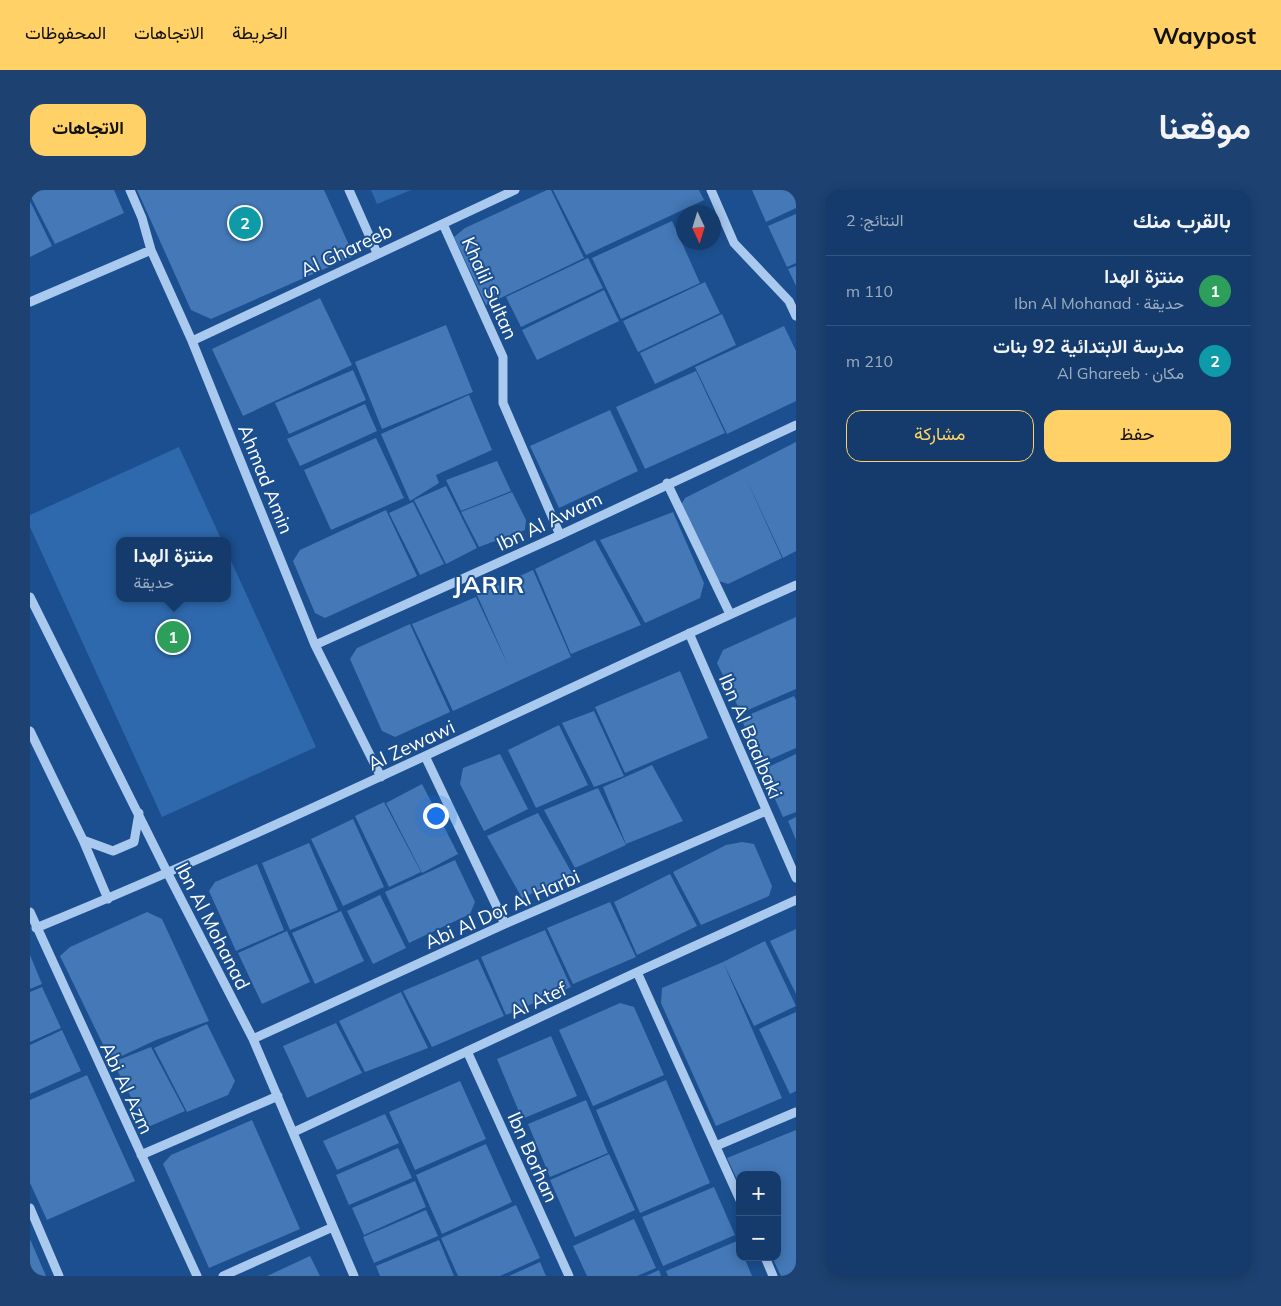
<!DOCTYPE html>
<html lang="ar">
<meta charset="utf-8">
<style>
body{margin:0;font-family:Mulish,Vazirmatn,sans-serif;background:#1d4271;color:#f1f3f6;direction:rtl}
.controls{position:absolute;right:15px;bottom:15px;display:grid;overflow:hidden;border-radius:10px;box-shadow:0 2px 12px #0003}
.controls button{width:45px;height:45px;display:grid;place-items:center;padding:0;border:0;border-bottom:1px solid #33557e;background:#143b6b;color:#f1f3f6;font:25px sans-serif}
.compass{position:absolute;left:646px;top:15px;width:45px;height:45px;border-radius:50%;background:#143b6b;box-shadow:0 2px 12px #0003;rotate:176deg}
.you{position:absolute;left:405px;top:625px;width:18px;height:18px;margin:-12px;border:4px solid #fff;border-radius:50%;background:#1a73e8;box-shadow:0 0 0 8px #1a73e833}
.badge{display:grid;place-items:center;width:32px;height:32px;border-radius:50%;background:#ffd166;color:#fff;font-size:16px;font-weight:700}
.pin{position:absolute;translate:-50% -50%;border:2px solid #fff;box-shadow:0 1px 5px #0006}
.popup{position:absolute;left:86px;top:347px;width:115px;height:65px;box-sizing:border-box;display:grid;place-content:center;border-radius:10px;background:#143b6b;filter:drop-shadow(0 1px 4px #0005);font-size:16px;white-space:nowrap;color:#9dadc1}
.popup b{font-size:19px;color:#f1f3f6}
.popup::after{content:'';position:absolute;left:50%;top:100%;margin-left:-10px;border:10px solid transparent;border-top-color:#143b6b}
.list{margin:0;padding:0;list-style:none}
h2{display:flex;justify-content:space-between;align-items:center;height:65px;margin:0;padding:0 20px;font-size:21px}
h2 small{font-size:16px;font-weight:400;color:#9dadc1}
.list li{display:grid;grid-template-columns:32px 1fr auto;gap:15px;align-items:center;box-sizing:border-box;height:70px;padding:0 20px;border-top:1px solid #33557e}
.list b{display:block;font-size:19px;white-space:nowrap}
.list p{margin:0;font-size:16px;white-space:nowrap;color:#9dadc1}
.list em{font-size:16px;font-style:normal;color:#9dadc1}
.actions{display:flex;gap:10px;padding:15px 20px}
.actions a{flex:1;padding:11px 0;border:1px solid #ffd166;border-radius:15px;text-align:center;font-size:18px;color:#ffd166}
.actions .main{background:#ffd166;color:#111}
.map{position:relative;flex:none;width:766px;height:1086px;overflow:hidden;direction:ltr;border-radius:15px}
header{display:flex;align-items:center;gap:30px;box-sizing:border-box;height:70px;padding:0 25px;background:#ffd166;color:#111}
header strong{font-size:24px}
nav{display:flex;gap:28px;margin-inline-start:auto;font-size:18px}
.intro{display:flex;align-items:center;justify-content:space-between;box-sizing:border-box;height:120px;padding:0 30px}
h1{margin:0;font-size:35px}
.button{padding:12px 22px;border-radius:15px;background:#ffd166;color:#111;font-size:18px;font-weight:700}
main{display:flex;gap:30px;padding:0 30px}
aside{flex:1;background:#143b6b;border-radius:15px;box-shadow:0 2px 12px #0003}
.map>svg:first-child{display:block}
.green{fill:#2e69ad}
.building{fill:#4478b7}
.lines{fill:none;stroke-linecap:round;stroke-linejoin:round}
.minor{stroke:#a9c9ee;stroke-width:9}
.labels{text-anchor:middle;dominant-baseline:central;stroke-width:4;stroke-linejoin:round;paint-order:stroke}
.street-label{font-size:19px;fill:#fff;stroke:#1b4f8f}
.district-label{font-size:24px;font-weight:bold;letter-spacing:1px;fill:#fff;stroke:#1b4f8f}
</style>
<header>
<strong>Waypost</strong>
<nav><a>الخريطة</a><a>الاتجاهات</a><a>المحفوظات</a></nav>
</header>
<div class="intro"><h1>موقعنا</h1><a class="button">الاتجاهات</a></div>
<main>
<aside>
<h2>بالقرب منك<small>النتائج: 2</small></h2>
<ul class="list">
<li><span class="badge" style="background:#2e9e5b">1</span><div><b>منتزة الهدا</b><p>حديقة · Ibn Al Mohanad</p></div><em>110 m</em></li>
<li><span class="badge" style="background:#0f9aa8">2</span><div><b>مدرسة الابتدائية 92 بنات</b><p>مكان · Al Ghareeb</p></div><em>210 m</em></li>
</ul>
<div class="actions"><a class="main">حفظ</a><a>مشاركة</a></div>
</aside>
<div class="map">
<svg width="766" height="1086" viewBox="0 0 766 1086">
<rect width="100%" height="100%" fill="#1b4f8f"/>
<!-- green -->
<path class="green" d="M341,0h40l-34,14z
M149,257l43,94h-103v57h108v-46l89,195 -154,70 -132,-290v-12z"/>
<!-- building -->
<path class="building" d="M0,0h84l10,23 -69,31 -25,-49z
M107,0h187l30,66 -143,63 -20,-9z
M517,0h4l33,68 -98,47 -32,-68 11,-9z
M523,0h146l5,10 -118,55z
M722,0h44v18l-30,14z
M0,11l22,45 -22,11z
M766,24v49l-9,4 -19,-41z
M642,31l28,62 -79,36 -29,-61z
M558,68l15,30 -82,39 -15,-30z
M766,76v20l-8,-17z
M675,92l15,31 -82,39 -15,-31z
M574,100l15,31 -82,39 -15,-30z
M290,108l32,67 -109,51 -31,-67z
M692,124l14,31 -81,39 -15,-31z
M416,135l27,67 -91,37 -27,-67z
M754,136l12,25v50l-69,33 -32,-67z
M323,180l13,30 -77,34 -14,-31z
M666,181l29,62 -80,36 -29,-62z
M439,205l23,55 -56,25 3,8 -29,18 -29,-67z
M335,214l12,27 -77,35 -13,-27z
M580,220l28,61 -79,37 -29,-62z
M346,248l28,60 -73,32 -27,-60z
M766,252v109l-13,7 -38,-82 37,82 -54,26 -12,-4 -35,-75 4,-7z
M467,271l14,30 -50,20 -15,-31z
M416,296l31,62 -31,16 -32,-64z
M482,302l14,28 -1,10 -46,17 -18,-35z
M383,312l31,62 -24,11 -31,-62z
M356,320l31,66 -92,42 -10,-5 -22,-52 7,-11z
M643,322l31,71 -4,15 -55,25 -45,-83z
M565,350l46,85 -70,29 -36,-85z
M503,380l38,87 -118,54 -41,-87 64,-27 33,70 -32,-72z
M766,427v72l-55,24 -24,-50 6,-13z
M380,434l40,88 -55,25 -13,-6 -32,-72 7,-11z
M650,481l28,67 -83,35 -30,-66z
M764,506l2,4v48l-36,16 -19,-46z
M564,521l30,65 -30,11 -32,-64z
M529,535l29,60 -52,23 -28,-58z
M470,564l28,55 -44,22 -24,-47 3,-16z
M766,564v58l-13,5 -21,-47z
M622,575l31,56 -57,23 -23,-57z
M392,594l36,70 -36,19 -36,-70z
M568,598l28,57 -51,23 -31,-58z
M354,612l37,70 -32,15 -34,-71z
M508,623l35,62 -51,23 -35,-62z
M766,627v23l-8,-19z
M323,629l31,68 -41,19 -32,-67z
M712,652l12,2 18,42 -3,10 -68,29 -28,-53 53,-27z
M279,653l29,67 -48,20 -28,-67z
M425,670l20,42 -5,12 -61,29 -24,-51z
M227,674l27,66 -48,21 -27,-60 6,-9z
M640,684l27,52 -60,29 -23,-53z
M350,705l26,53 -33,16 -26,-53z
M580,712l26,55 -63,27 -26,-56z
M311,721l23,50 -49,23 -23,-51z
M117,722l15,7 47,102 -53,19 -45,21 -51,-105 10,-9z
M766,739v65l-26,-53z
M515,740l26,57 -65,28 -25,-58z
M257,741l23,51 -48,22 -24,-51z
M735,751l31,65 -42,20 -31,-64z
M0,765l12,29 -12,5z
M448,769l26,57 -72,31 -29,-56z
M693,772l59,136 -66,28 -55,-123 1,-15z
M12,797l19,41 -31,14v-50z
M371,802l27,56 -63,24 -26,-51z
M590,813l14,4 30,68 -71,31 -34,-76z
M766,822v79l-6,3 -31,-65z
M306,833l26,50 -55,25 -24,-52z
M177,834l28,57 -7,14 -41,17 -33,-64z
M32,840l19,41 -51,23v-49z
M521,846l26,60 -55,23 -25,-60z
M121,857l34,64 -37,16 -7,-10 -28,-55z
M57,885l48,106 -88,39 -17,-37v-83z
M636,890l44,103 -70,30 -44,-103z
M430,891l26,58 -71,31 -26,-58z
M556,910l22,53 -58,24 -22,-53z
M355,924l14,29 -62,27 -14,-29z
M222,930l48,109 -91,39 -46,-104 8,-9z
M766,940v146h-15l-9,-19h5v-82h-37v11l-13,-28z
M456,954l26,58 -70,32 -26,-59z
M368,958l14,30 -63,27 -13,-30z
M579,964l26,56 -60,27 -25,-57z
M385,991l11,26 -62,28 -12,-27z
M684,997l21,48 -72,31 -21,-49z
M486,1015l24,53 -40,18h-42l-17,-38z
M396,1020l12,26 -64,27 -11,-26z
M604,1029l22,49 -19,8h-50l-14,-30z
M0,1049l16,37h-16z
M409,1050l15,36h-74l-4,-10z
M707,1051l3,16h4l8,19h-84l-2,-5z
M280,1066l10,20h-53z
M510,1072l6,14h-37z
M629,1080l2,6h-15z"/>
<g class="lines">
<!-- minor -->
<path class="minor" d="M100,0l12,28 9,32 41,91 123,304 66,132
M319,0l28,63
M681,0l23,53 55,58 7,15
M413,34l60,133v46l57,132
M0,112l121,-52
M162,151l323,-151
M637,293l63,131
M0,407l137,275 86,167 101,237
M659,443l107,245
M285,455l245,-110 236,-110
M0,541l53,109 25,59
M395,566l80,168
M53,650l30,11 21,-9 5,-29
M0,722l167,364
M6,738c258,-105 506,-230 760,-343
M607,782l103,228
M223,849l252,-115 261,-113
M437,861l102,225
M264,942l343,-160 159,-72
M686,956l80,-34
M111,965l137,-59
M0,1018l29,68
M735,1067l8,19
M193,1086l110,-49"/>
</g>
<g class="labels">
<!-- street labels -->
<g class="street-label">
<text transform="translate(316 60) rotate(-25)">Al Ghareeb</text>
<text transform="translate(460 98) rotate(66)">Khalil Sultan</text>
<text transform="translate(236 289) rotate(68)">Ahmad Amin</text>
<text transform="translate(519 331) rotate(-25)">Ibn Al Awam</text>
<text transform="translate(721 546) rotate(67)">Ibn Al Baalbaki</text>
<text transform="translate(381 555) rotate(-25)">Al Zewawi</text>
<text transform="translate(472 719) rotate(-24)">Abi Al Dor Al Harbi</text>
<text transform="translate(183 736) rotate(63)">Ibn Al Mohanad</text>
<text transform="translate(508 810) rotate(-25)">Al Atef</text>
<text transform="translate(97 898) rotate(65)">Abi Al Azm</text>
<text transform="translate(503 967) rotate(66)">Ibn Borhan</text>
</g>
<!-- district labels -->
<g class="district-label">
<text x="459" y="394">JARIR</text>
</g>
</g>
</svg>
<div class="controls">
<button>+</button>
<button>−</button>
</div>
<svg class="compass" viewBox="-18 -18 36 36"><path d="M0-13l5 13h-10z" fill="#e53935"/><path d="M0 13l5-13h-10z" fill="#9dadc1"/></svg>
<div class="you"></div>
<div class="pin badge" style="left:143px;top:447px;background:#2e9e5b">1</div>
<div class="popup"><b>منتزة الهدا</b>حديقة</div>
<div class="pin badge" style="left:215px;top:33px;background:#0f9aa8">2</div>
</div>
</main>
